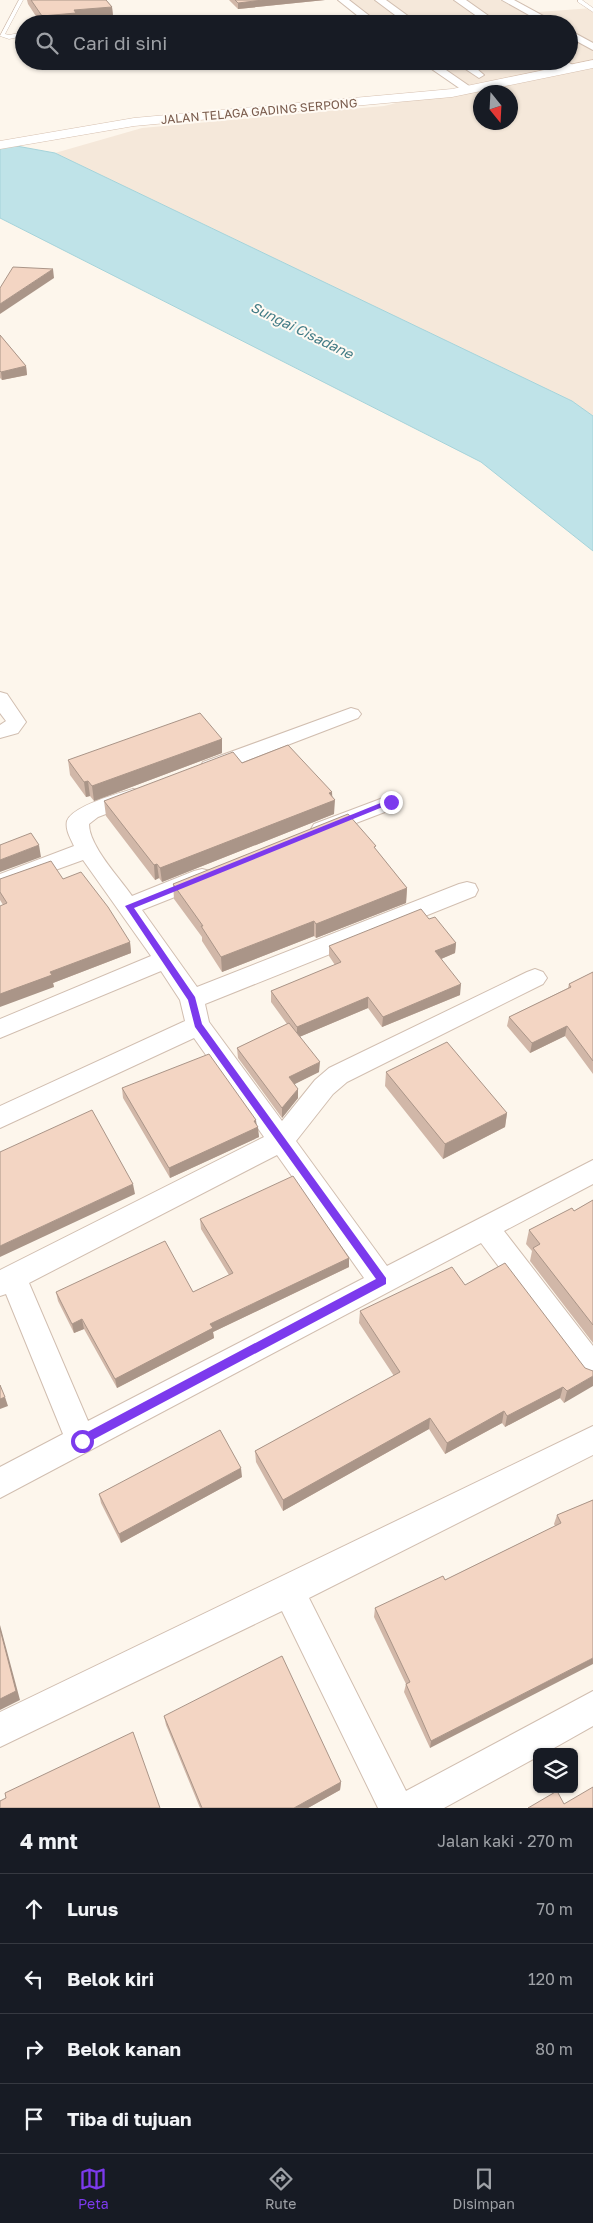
<!DOCTYPE html>
<html lang="id">
<meta charset="utf-8">
<style>
body{margin:0;font-family:"Golos Text",sans-serif;background:#20242c;color:#f1f3f6}
.controls{position:absolute;right:15px;bottom:15px;display:grid;overflow:hidden;border-radius:8px;box-shadow:0 1px 4px #0004}
.controls button{width:45px;height:45px;display:grid;place-items:center;padding:0;border:0;border-bottom:1px solid #363941;background:#171b24;color:#f1f3f6;font:25px sans-serif}
.compass{position:absolute;left:473px;top:85px;width:45px;height:45px;border-radius:50%;background:#171b24;box-shadow:0 1px 4px #0004;rotate:162deg}
.stop{position:absolute;width:15px;height:15px;margin:-11px;border:4px solid #7c3aed;border-radius:50%;background:#fff}
.stop.end{background:#7c3aed;border-color:#fff;box-shadow:0 1px 5px #0008}
.list{margin:0;padding:0;list-style:none}
h2{display:flex;justify-content:space-between;align-items:center;height:65px;margin:0;padding:0 20px;font-size:21px}
h2 small{font-size:16px;font-weight:400;color:#9ea1a6}
.list li{display:grid;grid-template-columns:32px 1fr auto;gap:15px;align-items:center;box-sizing:border-box;height:70px;padding:0 20px;border-top:1px solid #363941}
.list b{display:block;font-size:19px;white-space:nowrap}
.list em{font-size:16px;font-style:normal;color:#9ea1a6}
.icon{flex:none;width:28px;height:28px;fill:none;stroke:currentColor;stroke-width:2;stroke-linecap:round;stroke-linejoin:round}
.map{position:relative;flex:none;width:593px;height:1808px;overflow:hidden}
.search{position:absolute;background:#171b24;box-shadow:0 1px 4px #0004;left:15px;right:15px;top:15px;height:55px;display:flex;align-items:center;gap:12px;box-sizing:border-box;padding:0 18px;border-radius:28px;color:#9ea1a6;font-size:19px}
.sheet{height:345px;background:#171b24}
nav{display:flex;justify-content:space-around;align-items:center;box-sizing:border-box;height:70px;border-top:1px solid #363941;background:#171b24;font-size:14px;color:#9ea1a6}
nav a{display:grid;justify-items:center;gap:2px}
nav .on{color:#7c3aed}
.map>svg:first-child{display:block}
.residential{fill:#f5e8da;fill-rule:evenodd}
.water{fill:#bfe3e8;stroke:#a5d3da}
.lines{fill:none;stroke-linecap:round;stroke-linejoin:round}
.service-casing{stroke:#d1beb0;stroke-width:1}
.minor-casing{stroke:#d1beb0;stroke-width:2}
.secondary-casing{stroke:#d6c0b0;stroke-width:1}
.service{fill:#fff;fill-rule:evenodd}
.minor{fill:#fff;fill-rule:evenodd}
.secondary{fill:#fff;fill-rule:evenodd}
.wall{fill:#d1b7a8}
.shaded-wall{fill:#aa9588}
.building{fill:#f3d5c3;stroke:#aa9588}
.route{fill:#7c3aed}
.labels{text-anchor:middle;dominant-baseline:central;stroke-width:4;stroke-linejoin:round;paint-order:stroke}
.far-street-label{font-size:12px;fill:#7a5c4d;stroke:#fffaf3}
.far-water-label{font-size:14px;font-style:italic;fill:#437c86;stroke:#fffaf3}
</style>
<div class="map">
<svg width="593" height="1808" viewBox="0 0 593 1808">
<rect width="100%" height="100%" fill="#fdf6ec"/>
<!-- residential -->
<path class="residential" d="M349,0h151l24,13 69,-5v408l-21,-15 -517,-248 87,-25 242,-22 81,-20 -33,-25h137v-37h-188zM480,92h30v30h-30z"/>
<!-- water -->
<path class="water" d="M0,143l55,10 517,248 21,15v135l-112,-89 -481,-244z"/>
<g class="lines">
<defs>
<path id="service" d="M19,0h4l-18,34 4,1 15,-3v4l-15,3 -9,-3z
M578,0h4l11,8v4l-15,-10z
M97,19l2,3 -19,2z"/>
<path id="minor" d="M338,0h11l31,24h-12z
M375,0h11l33,24h-12z
M454,0h12l34,24h-12z
M502,0h12l44,24h-13z
M569,30l24,13v7l-24,-13z
M420,61h13l42,29 -6,3 -4,-1z
M479,61h16l-18,8 7,6 -5,3 -15,-10z
M548,61h17l12,6 -5,3z
M0,692l7,2 19,28 -8,11 -18,5v-13l6,-4 -6,-8z
M351,708l7,2 3,4 -3,4 -141,54 -7,2 -7,-2 -3,-5 3,-5z
M133,789l7,2 3,5 -3,5 -42,16 -9,7c0,22 30,53 43,72l62,-25 8,-2 8,2 3,6 -3,6 -68,27 55,77 262,-103 8,-2 8,2 3,6 -3,6 -270,108 4,18 73,99 33,-41 14,-12 198,-96 8,-3 8,3 4,6 -4,6 -196,98 -14,12 -37,47 91,125 206,-106v24l-89,47 89,115v36l-10,-3 -102,-136 -481,255v-31l63,-33 -57,-140 -6,2v-26l264,-133 -70,-99 -194,90v-22l185,-85 -5,-21 -19,-29 -161,67v-19l151,-63 -68,-96 -83,30v-16l74,-28c-3,-7 -9,-16 -7,-25 5,-15 52,-28 66,-32zM277,1155l87,123 -276,143 -59,-138z
M391,795l7,2 4,5 -4,5 -76,29 -8,-2 -3,-5 3,-5z
M593,1426v29l-284,143 97,193 187,-100v35l-46,26h-10v5l-93,51h-66l-96,-197 -282,136v-35z"/>
<path id="secondary" d="M593,60v8l-141,29 -318,29 -134,23v-8l134,-23 318,-29z"/>
</defs>
<!-- service casing -->
<use href="#service" class="service-casing"/>
<!-- minor casing -->
<use href="#minor" class="minor-casing"/>
<!-- secondary casing -->
<use href="#secondary" class="secondary-casing"/>
<!-- service -->
<use href="#service" class="service"/>
<!-- minor -->
<use href="#minor" class="minor"/>
<!-- secondary -->
<use href="#secondary" class="secondary"/>
</g>
<!-- wall -->
<path class="wall" d="M27,0h79l6,7 1,9 -37,4v2l-12,2h-23l-13,-20z
M229,0h96l-87,9z
M0,335l26,31 1,9 -25,5 -2,-2z
M222,739v14l-128,48 -4,-5 -4,1 -16,-22 -2,-15z
M242,763l90,29 2,22 -172,68 -3,-4 -4,2 -49,-64 -2,-15z
M376,850l31,38 -1,15 -90,35 -2,-2 -92,36 -20,-31v-4l-28,-38 -1,-15z
M0,879h63l67,63 1,11 -78,30 1,4 -54,-87z
M429,919l27,24 -1,10 -14,6 19,36 -78,32 -14,-19 -69,29 20,35 -25,12 4,14 -16,20 -44,-60 -1,-10 50,-24 -16,-22v-11l64,-26 -6,-9v-10z
M593,972v102l-28,-38 -35,17 -23,-27 2,-9 59,-29 1,-4z
M386,1072l121,41 -2,14 -62,32 -58,-73z
M122,1088l134,36 3,13 -89,41 -47,-80z
M593,1200v143l-63,-82 2,-10 -6,-7 3,-14 45,-19z
M200,1219l149,39v9l-136,65 1,6 -97,50 -33,-59 -10,4 -16,-32 -2,-9h137l36,-17 -28,-46z
M465,1285l120,83 -21,35 -4,-5 -55,29 -3,-4 -57,31 -16,-25 -146,82 -27,-49 -1,-11 139,-75 -35,-53 1,-12z
M242,1477l-121,66 -20,-40 -2,-9z
M593,1500l-163,248 -26,-56 2,-8 -32,-67 1,-9 70,-28 110,-54 -1,-2 3,-9z
M164,1716l177,66 -1,8 -32,18h-108l-34,-83z"/>
<!-- shaded-wall -->
<path class="shaded-wall" d="M263,0h62l-87,9v-6z
M112,7l1,9 -37,4v2l-12,2h-22v-8l32,-6z
M53,269l1,9 -54,36v-10z
M26,366l1,9 -25,5 -1,-8z
M222,739v14l-128,48 -2,-15z
M88,781l2,15 -4,1 -2,-15z
M332,792v9l3,-1 -1,14 -172,68 -2,-14z
M39,845l2,12 -41,15v-12z
M157,864l2,14 -4,2 -1,-15z
M407,888l-1,15 -90,35v-14z
M314,921v15l-92,36 -1,-15z
M130,942l1,11 -78,30 1,4 -54,20v-13l50,-22z
M456,943l-1,10 -21,9 1,-11z
M461,984l-1,11 -78,32 1,-10z
M368,997v11l-71,30v-11z
M567,1026l-2,10 -35,17 2,-10z
M320,1062l-1,10 -30,15v-10z
M298,1089v9l-16,20v-10z
M507,1113l-2,14 -62,32 2,-15z
M256,1120l1,7h1l1,10 -89,41 -1,-10z
M133,1184l2,10 -135,63v-11z
M349,1258v9l-136,65 1,6 -97,50 -2,-9 95,-55z
M82,1319l2,10 -10,4 -2,-9z
M593,1376v10l-29,17 3,-12z
M563,1387l-3,11 -55,29 2,-11z
M5,1397l3,9 -8,3v-10z
M504,1411l-2,12 -57,31 2,-11z
M430,1418l-1,11 -146,82v-11z
M241,1468l1,9 -121,66 -2,-9z
M0,1625l20,75 -20,10z
M593,1658v6l-163,84 1,-7z
M341,1782l-1,8 -32,18h-14z"/>
<!-- building -->
<path class="building" d="M31,0h75l6,7 -38,3 2,3 -34,3z
M235,0h28l-25,3z
M13,267l40,2 -53,35v-16z
M0,335l26,31 -25,6 -1,-1z
M200,713l22,26 -130,47 -4,-5 -4,1 -16,-22z
M288,745l44,47 -3,1 6,7 -175,68 -3,-4 -3,1 -50,-64 129,-49 9,11z
M348,814l28,32 -2,1 33,41 -91,36 -2,-3 -93,36 -20,-31h2l-30,-42z
M31,833l8,12 -39,15v-15z
M51,861l12,18 18,-7 27,35 22,35 -80,30 2,3 -52,19v-88l7,-3 -7,-11v-13z
M421,909l8,10 6,-2 21,26 -21,8 26,33 -78,33 -15,-20 -71,30 -26,-36 70,-29 -12,-16z
M593,972v89l-26,-35 -35,17 -23,-26 62,-30 -2,-3z
M289,1023l31,39 -31,15 9,12 -16,19 -45,-60z
M447,1042l60,71 -62,31 -59,-72z
M209,1054l47,66 -2,1 4,6 -89,41 -47,-80z
M92,1110l41,74 -133,62v-94z
M293,1176l56,82 -139,66 3,4 -98,51 -33,-60 -10,5 -16,-32 109,-51 28,51 40,-19 -33,-54z
M593,1200v125l-60,-77 7,-4 -11,-14 43,-22 2,3z
M505,1263l80,105 8,3v5l-26,15 -4,-4 -56,29 -3,-5 -57,32 -17,-25 -147,82 -28,-49 145,-79 -40,-61 92,-44 13,18z
M0,1385l5,12 -5,2z
M220,1430l21,38 -122,66 -20,-40z
M593,1500v158l-162,83 -25,-57 4,-2 -35,-74 68,-32 2,4 116,-57 -4,-8z
M0,1629l16,62 -16,8z
M282,1656l59,126 -47,26h-92l-38,-92z
M133,1732l27,76h-160v-7l6,-3 -1,-5z
M593,1787v21h-65l29,-17 7,13z"/>
<!-- route -->
<path class="route" d="M388,800l7,2 -261,106 61,89 7,27 184,254v6l-301,160h-7l-2,-3 2,-4 298,-158 -181,-252 -7,-27 -63,-94z"/>
<g class="labels">
<!-- far-street labels -->
<g class="far-street-label">
<text transform="translate(259 111) rotate(-5)">JALAN TELAGA GADING SERPONG</text>
</g>
<!-- far-water labels -->
<g class="far-water-label">
<text transform="translate(302 330) rotate(26)">Sungai Cisadane</text>
</g>
</g>
</svg>
<div class="controls">
<button><svg class="icon" aria-label="layers" viewBox="0 0 24 24"><path d="M12 4l9 5-9 5-9-5zM3 14l9 5 9-5"/></svg></button>
</div>
<svg class="compass" viewBox="-18 -18 36 36"><path d="M0-13l5 13h-10z" fill="#e53935"/><path d="M0 13l5-13h-10z" fill="#9ea1a6"/></svg>
<div class="stop" style="left:82px;top:1441px"></div>
<div class="stop end" style="left:391px;top:802px"></div>
<div class="search"><svg class="icon" aria-label="search" viewBox="0 0 24 24"><circle cx="10" cy="10" r="6"/><path d="M15 15l6 6"/></svg>Cari di sini</div>
</div>
<section class="sheet">
<h2>4 mnt<small>Jalan kaki · 270 m</small></h2>
<ul class="list">
<li><svg class="icon" aria-label="ahead" viewBox="0 0 24 24"><path d="M12 20V5M6 11l6-6 6 6"/></svg><div><b>Lurus</b></div><em>70 m</em></li>
<li><svg class="icon" aria-label="left" viewBox="0 0 24 24"><path d="M17 20v-9H6M10 6l-5 5 5 5"/></svg><div><b>Belok kiri</b></div><em>120 m</em></li>
<li><svg class="icon" aria-label="right" viewBox="0 0 24 24"><path d="M7 20v-9h11M14 6l5 5-5 5"/></svg><div><b>Belok kanan</b></div><em>80 m</em></li>
<li><svg class="icon" aria-label="arrive" viewBox="0 0 24 24"><path d="M6 21V4h12l-3 4 3 4H6"/></svg><div><b>Tiba di tujuan</b></div></li>
</ul>
</section>
<nav>
<a class="on"><svg class="icon" aria-label="map" viewBox="0 0 24 24"><path d="M3 6l6-2 6 2 6-2v14l-6 2-6-2-6 2zM9 4v14M15 6v14"/></svg>Peta</a>
<a><svg class="icon" aria-label="directions" viewBox="0 0 24 24"><path d="M12 3l9 9-9 9-9-9zM9 14v-3h6M13 9l2 2-2 2"/></svg>Rute</a>
<a><svg class="icon" aria-label="saved" viewBox="0 0 24 24"><path d="M7 4h10v16l-5-4-5 4z"/></svg>Disimpan</a>
</nav>
